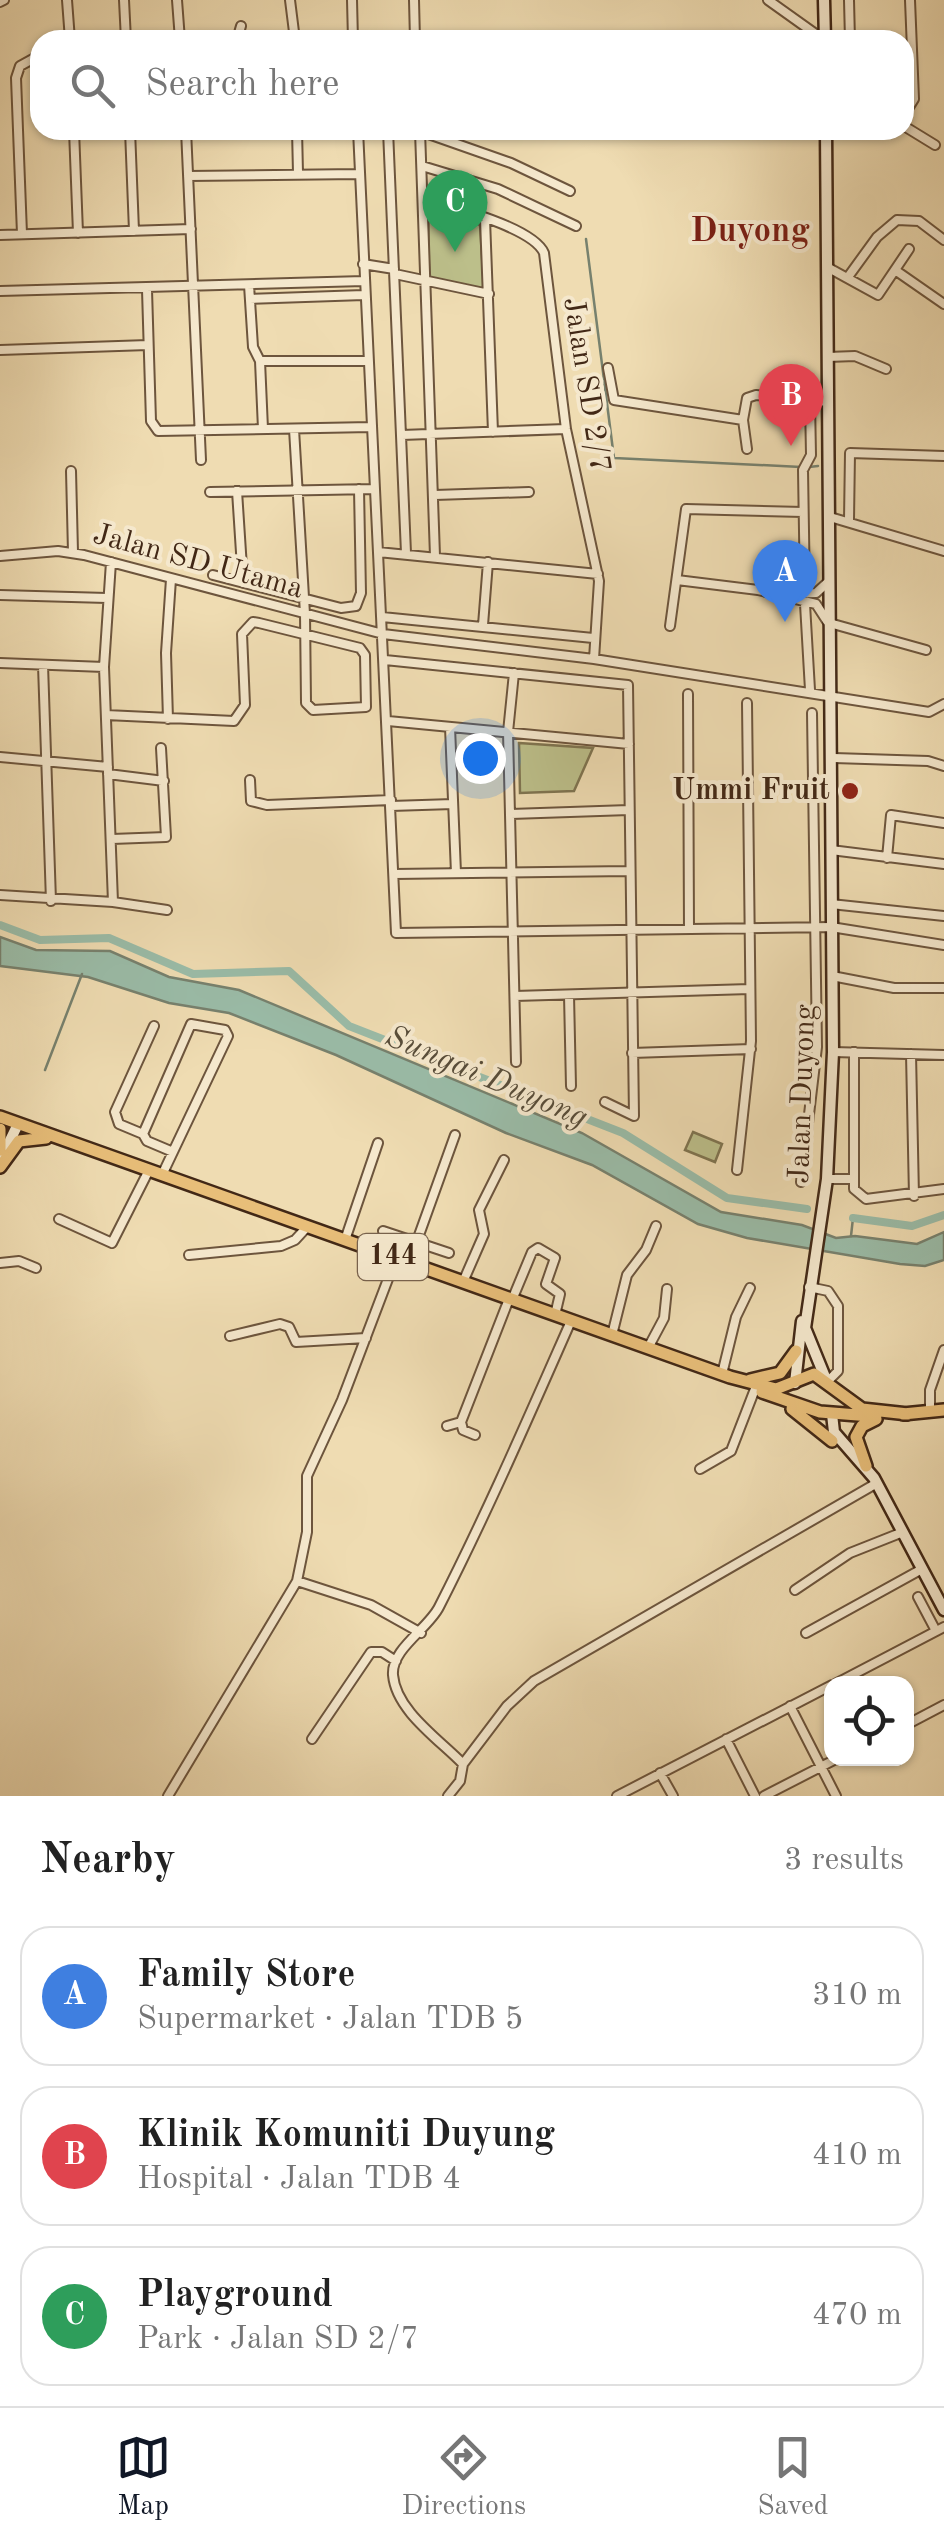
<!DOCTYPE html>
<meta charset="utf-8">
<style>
body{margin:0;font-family:"Old Standard TT",serif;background:#f6f6f6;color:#222}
.controls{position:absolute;right:30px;bottom:30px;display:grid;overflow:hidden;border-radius:20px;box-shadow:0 2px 8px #0004}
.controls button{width:90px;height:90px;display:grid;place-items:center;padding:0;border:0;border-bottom:2px solid #e0e0e0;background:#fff;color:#222;font:50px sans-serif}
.you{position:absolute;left:480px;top:758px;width:35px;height:35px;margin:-25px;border:8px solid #fff;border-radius:50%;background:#1a73e8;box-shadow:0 0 0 15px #1a73e833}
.badge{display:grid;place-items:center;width:65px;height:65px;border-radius:50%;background:#111827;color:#fff;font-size:32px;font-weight:700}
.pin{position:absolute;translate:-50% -82px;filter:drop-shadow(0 2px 5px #0008)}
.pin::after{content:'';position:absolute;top:52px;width:35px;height:30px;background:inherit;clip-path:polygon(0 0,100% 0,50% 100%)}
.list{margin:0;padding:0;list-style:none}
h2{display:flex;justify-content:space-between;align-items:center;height:130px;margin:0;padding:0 40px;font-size:42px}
h2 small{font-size:32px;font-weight:400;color:#767676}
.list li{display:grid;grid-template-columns:65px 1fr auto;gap:30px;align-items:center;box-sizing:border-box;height:140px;margin:0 20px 20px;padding:0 20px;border:2px solid #e0e0e0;border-radius:30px}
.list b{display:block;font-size:38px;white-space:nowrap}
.list p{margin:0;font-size:32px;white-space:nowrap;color:#767676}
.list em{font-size:32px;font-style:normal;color:#767676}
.icon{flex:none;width:55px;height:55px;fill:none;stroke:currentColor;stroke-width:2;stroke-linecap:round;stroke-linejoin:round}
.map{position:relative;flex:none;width:944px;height:1796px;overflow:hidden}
.search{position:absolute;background:#fff;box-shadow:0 2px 8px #0004;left:30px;right:30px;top:30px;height:110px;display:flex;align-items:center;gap:25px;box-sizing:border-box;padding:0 35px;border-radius:30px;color:#767676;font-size:38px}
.sheet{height:610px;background:#fff}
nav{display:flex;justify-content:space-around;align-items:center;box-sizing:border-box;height:140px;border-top:2px solid #e0e0e0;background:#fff;font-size:28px;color:#767676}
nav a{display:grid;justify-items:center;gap:5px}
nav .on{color:#111827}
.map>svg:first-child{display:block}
.green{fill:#bcbf8a;stroke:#7f7450;stroke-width:2.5}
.water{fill:#9abca8;stroke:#77816e;stroke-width:2.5}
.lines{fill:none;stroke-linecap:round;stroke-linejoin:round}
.stream{stroke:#77816e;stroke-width:2.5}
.canal{stroke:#9abca8;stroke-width:8}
.street-casing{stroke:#6d553d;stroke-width:12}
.secondary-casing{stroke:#422816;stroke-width:15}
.primary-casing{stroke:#422816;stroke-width:16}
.street{stroke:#f5e8cd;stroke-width:8}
.secondary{stroke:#f5e8cd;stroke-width:10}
.primary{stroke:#e8be79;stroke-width:11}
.poi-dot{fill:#8f2418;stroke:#f5e8cd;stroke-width:4}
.labels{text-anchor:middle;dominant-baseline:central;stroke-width:8;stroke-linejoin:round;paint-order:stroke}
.shield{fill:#f5e8cd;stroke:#78624d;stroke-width:2.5}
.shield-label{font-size:28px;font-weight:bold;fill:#422816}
.street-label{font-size:30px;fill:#422816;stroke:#f5e8cd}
.poi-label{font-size:30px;font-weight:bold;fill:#422816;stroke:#f5e8cd;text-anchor:end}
.water-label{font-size:32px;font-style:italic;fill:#584d3a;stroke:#f5e8cd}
.quarter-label{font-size:35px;font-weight:bold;fill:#7a1f14;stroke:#f5e8cd}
</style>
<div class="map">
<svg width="944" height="1796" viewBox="0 0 944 1796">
<rect width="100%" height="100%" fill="#efdcb2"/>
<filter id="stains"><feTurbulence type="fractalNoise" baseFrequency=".002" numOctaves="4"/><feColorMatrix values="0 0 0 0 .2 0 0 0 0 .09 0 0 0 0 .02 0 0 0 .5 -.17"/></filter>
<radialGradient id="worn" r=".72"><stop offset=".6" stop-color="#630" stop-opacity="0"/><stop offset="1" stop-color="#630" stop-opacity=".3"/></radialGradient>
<!-- green -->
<path class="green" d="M428,205l52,20 4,64 -55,-11z
M519,743l74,5 -19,43 -54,2z
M693,1132l29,12 -7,18 -30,-12z"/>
<!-- water -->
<path class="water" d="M0,937l36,13 74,1 59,26 70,13 343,143 139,79 81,13 34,13 19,-2 62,8 27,-12v28l-19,6 -25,-2 -153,-26 -49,-14 -106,-59 -86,-32 -170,-78 -107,-42 -60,-10 -81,-26 -88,-11z"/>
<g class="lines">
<!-- stream -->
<path class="stream" d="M586,239l28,219 187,9
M809,467l9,-1
M45,1070l37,-96
M851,1236l2,-18"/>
<!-- canal -->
<path class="canal" d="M0,925l40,15 69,-2 84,36 96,-3 60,55 274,107 104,65 80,11
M853,1218l59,8 32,-11"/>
<defs>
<path id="street" d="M67,0l3,40
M124,0l2,40
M177,0l3,40
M290,0l5,40
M352,0l1,40
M414,0l1,40
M768,0l56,40
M849,0l1,40
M0,2l4,-2
M237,40l4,-14
M904,115l10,-16 -4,-99
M904,126l31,19
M74,130l4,103
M130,130l4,101
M186,130l15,330
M297,130l1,43
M358,130l38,803 435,-6 113,18
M388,130l18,423
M417,130l94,33 59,28
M420,131l15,425
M422,166l76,23 78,37
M188,176l171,-2
M423,197c27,10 110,30 121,56l22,176 33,152 -5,78
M485,219l8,213
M22,234l-6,-156 4,-12 20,-11
M0,235l191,-6
M363,264l31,5
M827,267l51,28 31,-46
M895,270l49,34
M395,274l94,20
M848,277l29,-40 20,-17 22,1 25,19
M249,285l4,62 7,14h107
M147,290l4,131 7,10 213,-4
M0,291l364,-10
M250,299l114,-4
M0,350l148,-5
M828,357l27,-1 31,13
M260,361l3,68
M608,368l6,32 129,20
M402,435l164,-6
M747,449l-4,-29 4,-22 9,-3 73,7
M71,471l2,81
M237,491l6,92
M210,492l164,-3
M435,495l94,-3
M830,517l114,34
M849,520l1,-67 94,3
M378,552l220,22
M0,556l58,-5 26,4 299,79 211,25 335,53 15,-8
M111,562l-7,105 9,235
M213,575l128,33 15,-2 5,-13 -2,-104
M677,580l81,10 58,14 11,17
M805,592l-2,-122 8,-15 -1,-53
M778,594l38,-1 11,-10
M0,595l107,3
M805,604l5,86
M382,617l211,21
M833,624l93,26
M483,625l5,-63
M670,626l16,-117 117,3
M385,660l243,25 6,431 -29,-14
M0,663l104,4
M43,665l8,236
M514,673l-6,59 8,330
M688,694l1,235
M106,715l128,6 11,-16 -3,-71 11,-12 6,1 101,25 5,7 1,52 -53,3 -7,-7 -1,-89 -11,-185
M168,719l-2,-66 5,-74
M388,721l241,23
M450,727l6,146
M0,757l108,10
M834,758l94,3 16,5
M108,774l56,7
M250,780l1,21 16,4 124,-5
M391,806l62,-2
M511,814l118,-4
M112,839l54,-2 -5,-89
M831,850l113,14
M887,858l4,-43 53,8
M394,874l235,-3
M0,895l113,7 54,8
M831,904l113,12
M832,976l62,12h50
M569,995l2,91
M515,996l235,-7
M833,1052l111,3
M854,1052v127
M632,1053l119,-4
M911,1054l3,142
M143,1134l-24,-10 -4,-12 39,-86
M737,1170l14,-129 -4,-338
M162,1175l66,-139 -3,-6 -34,-6 -48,110 4,7 26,11
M827,1179h27v10l12,10 78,-10
M801,1182l16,-135 -5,-334
M59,1219l53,24 37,-73
M383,1231l66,22
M345,1240l33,-97
M189,1255l92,-9 14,-6 12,-13
M0,1263l19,-2 17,7
M409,1263l46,-128
M463,1282l21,-48 -5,-24 25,-50
M809,1287l19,4 10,15v65l-11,11
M512,1300l20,-48 6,-4 17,10 -9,26 14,10 -5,21
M612,1335l15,-60 19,-25 10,-24
M230,1336l50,-12 9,3 7,15 70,-4
M648,1348l16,-30 3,-29
M722,1374l14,-57 14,-29
M930,1412v-22l14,-40
M461,1422l2,8 12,5
M447,1426l14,-4 48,-123
M700,1469l31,-18 24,-62
M297,1581l74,24 50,28
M795,1590l55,-37 53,-21
M918,1597l18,34
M806,1633l116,-64
M835,1684l109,-57
M790,1706l46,90
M906,1725l38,-20
M312,1739l59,-87h11l14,9
M726,1739l29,57
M463,1764l44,-58 27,-25 343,-198
M660,1773l13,23
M168,1796l129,-215 10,-49v-56l35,-76 54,-142
M448,1796l12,-15 3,-17c-23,-24 -67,-53 -70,-89 -2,-26 35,-46 46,-68 48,-94 90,-191 132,-286
M617,1796l215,-111
M764,1796l74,-38"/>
<path id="secondary" d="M824,0l1,40
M826,130l7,922 -6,127 -22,149 22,54
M1,1159l17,-35
M795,1383l7,-62
M832,1414l2,18 40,46 70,132"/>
<path id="primary" d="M0,1117l730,260 46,12 38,-15 48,35 46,5
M0,1129v21
M0,1167l19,-26 27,-3
M750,1380l30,-7 16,-22
M762,1392l58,20 50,4
M792,1409l40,32
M903,1414l41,-4
M866,1466l-10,-29 6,-11 14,-7"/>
</defs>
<!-- street casing -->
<use href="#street" class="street-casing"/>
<!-- secondary casing -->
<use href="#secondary" class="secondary-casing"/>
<!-- primary casing -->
<use href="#primary" class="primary-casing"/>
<!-- street -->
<use href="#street" class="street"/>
<!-- secondary -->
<use href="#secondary" class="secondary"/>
<!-- primary -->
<use href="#primary" class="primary"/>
</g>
<!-- markers -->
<circle class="poi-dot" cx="850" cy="791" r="10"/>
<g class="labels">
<!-- shield labels -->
<rect class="shield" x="358" y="1234" width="70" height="46" rx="8"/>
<g class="shield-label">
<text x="393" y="1257">144</text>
</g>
<!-- street labels -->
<g class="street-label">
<text transform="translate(586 385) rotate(81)">Jalan SD 2/7</text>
<text transform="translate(198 562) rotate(15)">Jalan SD Utama</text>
<text transform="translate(803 1094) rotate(-88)">Jalan Duyong</text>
</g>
<!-- poi labels -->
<g class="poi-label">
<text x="830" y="791">Ummi Fruit</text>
</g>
<!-- water labels -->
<g class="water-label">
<text transform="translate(486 1078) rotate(23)">Sungai Duyong</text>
</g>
<!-- quarter labels -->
<g class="quarter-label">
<text x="750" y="231">Duyong</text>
</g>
</g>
<rect width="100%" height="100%" filter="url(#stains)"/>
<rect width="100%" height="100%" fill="url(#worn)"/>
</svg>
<div class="controls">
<button><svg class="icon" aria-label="locate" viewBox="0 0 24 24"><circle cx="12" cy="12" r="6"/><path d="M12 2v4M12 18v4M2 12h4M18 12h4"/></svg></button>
</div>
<div class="you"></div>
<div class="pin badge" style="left:785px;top:622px;background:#3f7fe0">A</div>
<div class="pin badge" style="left:791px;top:446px;background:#e0444e">B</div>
<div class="pin badge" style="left:455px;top:252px;background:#2e9e5b">C</div>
<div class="search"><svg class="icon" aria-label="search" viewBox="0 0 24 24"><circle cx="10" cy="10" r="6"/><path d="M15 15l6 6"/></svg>Search here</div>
</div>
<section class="sheet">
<h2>Nearby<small>3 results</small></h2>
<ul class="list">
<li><span class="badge" style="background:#3f7fe0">A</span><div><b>Family Store</b><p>Supermarket · Jalan TDB 5</p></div><em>310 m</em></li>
<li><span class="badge" style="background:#e0444e">B</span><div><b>Klinik Komuniti Duyung</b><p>Hospital · Jalan TDB 4</p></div><em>410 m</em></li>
<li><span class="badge" style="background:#2e9e5b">C</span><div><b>Playground</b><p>Park · Jalan SD 2/7</p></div><em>470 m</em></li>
</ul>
</section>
<nav>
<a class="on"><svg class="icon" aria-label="map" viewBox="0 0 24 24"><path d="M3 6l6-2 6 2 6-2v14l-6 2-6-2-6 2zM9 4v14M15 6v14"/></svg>Map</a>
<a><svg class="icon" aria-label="directions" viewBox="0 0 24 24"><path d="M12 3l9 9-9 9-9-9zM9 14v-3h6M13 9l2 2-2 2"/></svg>Directions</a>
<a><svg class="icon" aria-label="saved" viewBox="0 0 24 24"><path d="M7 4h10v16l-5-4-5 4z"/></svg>Saved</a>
</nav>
